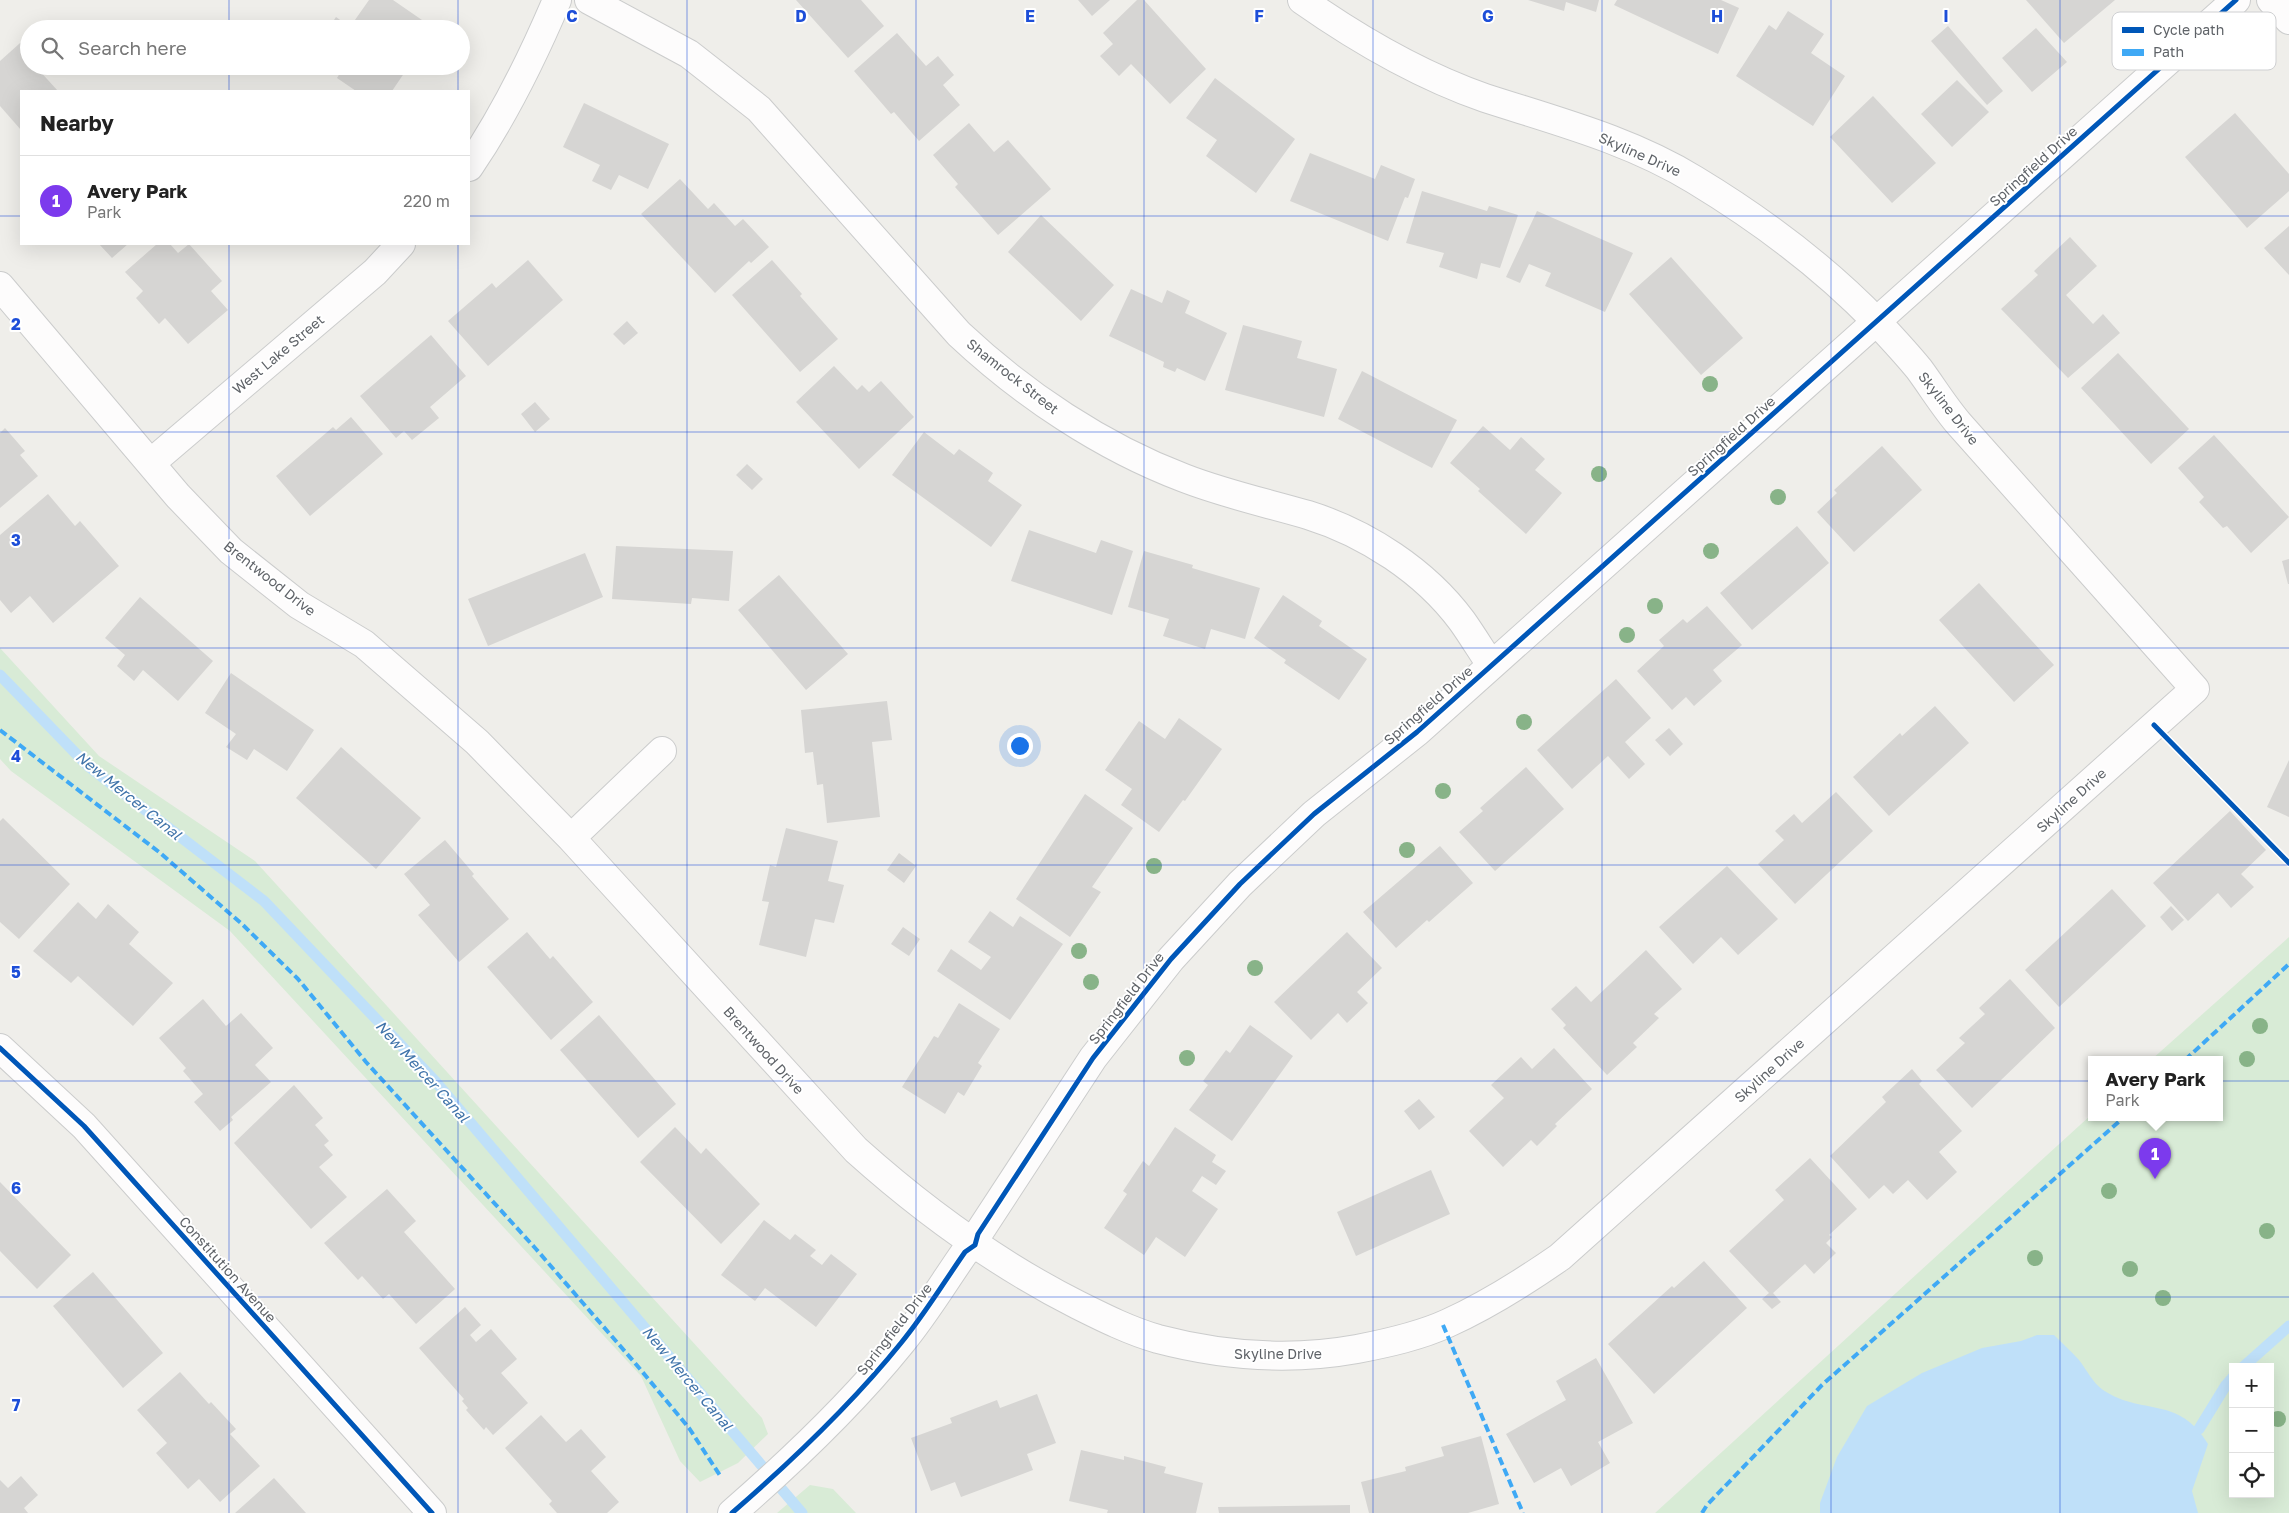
<!DOCTYPE html>
<meta charset="utf-8">
<style>
body{margin:0;font-family:"Golos Text",sans-serif;background:#f6f6f6;color:#222}
.controls{position:absolute;right:15px;bottom:15px;display:grid;overflow:hidden;border-radius:0px;box-shadow:0 5px 20px #0002}
.controls button{width:45px;height:45px;display:grid;place-items:center;padding:0;border:0;border-bottom:1px solid #e0e0e0;background:#fff;color:#222;font:25px sans-serif}
.you{position:absolute;left:1019px;top:745px;width:18px;height:18px;margin:-12px;border:4px solid #fff;border-radius:50%;background:#1a73e8;box-shadow:0 0 0 8px #1a73e833}
.badge{display:grid;place-items:center;width:32px;height:32px;border-radius:50%;background:#7c3aed;color:#fff;font-size:16px;font-weight:700}
.pin{position:absolute;translate:-50% -41px;filter:drop-shadow(0 1px 2px #0008)}
.pin::after{content:'';position:absolute;top:26px;width:18px;height:15px;background:inherit;clip-path:polygon(0 0,100% 0,50% 100%)}
.popup{position:absolute;left:2088px;top:1056px;width:135px;height:65px;box-sizing:border-box;display:grid;place-content:center;border-radius:0px;background:#fff;filter:drop-shadow(0 1px 4px #0005);font-size:16px;white-space:nowrap;color:#767676}
.popup b{font-size:19px;color:#222}
.popup::after{content:'';position:absolute;left:50%;top:100%;margin-left:-10px;border:10px solid transparent;border-top-color:#fff}
.list{margin:0;padding:0;list-style:none}
h2{display:flex;justify-content:space-between;align-items:center;height:65px;margin:0;padding:0 20px;font-size:21px}
h2 small{font-size:16px;font-weight:400;color:#767676}
.list li{display:grid;grid-template-columns:32px 1fr auto;gap:15px;align-items:center;box-sizing:border-box;height:90px;padding:0 20px;border-top:1px solid #e0e0e0}
.list b{display:block;font-size:19px;white-space:nowrap}
.list p{margin:0;font-size:16px;white-space:nowrap;color:#767676}
.list em{font-size:16px;font-style:normal;color:#767676}
.icon{flex:none;width:28px;height:28px;fill:none;stroke:currentColor;stroke-width:2;stroke-linecap:round;stroke-linejoin:round}
.map{position:relative;flex:none;width:2289px;height:1513px;overflow:hidden}
.search{position:absolute;background:#fff;box-shadow:0 5px 20px #0002;left:20px;top:20px;width:450px;height:55px;display:flex;align-items:center;gap:12px;box-sizing:border-box;padding:0 18px;border-radius:28px;color:#767676;font-size:19px}
.panel{position:absolute;background:#fff;box-shadow:0 5px 20px #0002;left:20px;top:90px;width:450px;height:155px;border-radius:0px}
.map>svg:first-child{display:block}
.green{fill:#d8ebd6;fill-rule:evenodd}
.water{fill:#bfe0f9}
.lines{fill:none;stroke-linecap:round;stroke-linejoin:round}
.stream{stroke:#bfe0f9;stroke-width:11}
.building{fill:#d6d5d3}
.street-casing{stroke:#cbcccc;stroke-width:30}
.street{stroke:#fdfcfc;stroke-width:28}
.quiet{stroke:#3fa9f5;stroke-width:4;stroke-dasharray:8 4;stroke-linecap:butt}
.cycleway-casing{stroke:#fff;stroke-width:8}
.cycleway{stroke:#0057b8;stroke-width:5}
.tree{fill:#88b388}
.grid{fill:none;stroke:#1d4ed8;stroke-width:1;stroke-opacity:0.55}
.labels{text-anchor:middle;dominant-baseline:central;stroke-width:4;stroke-linejoin:round;paint-order:stroke}
.street-label{font-size:14px;fill:#5f6368;stroke:#fff}
.water-label{font-size:15px;font-style:italic;fill:#4174aa;stroke:#fff}
.key{fill:#fff;stroke:#cfd0d2;stroke-width:1}
.key-label{font-size:14px;fill:#5f6368}
.grid-label{font-size:16px;text-anchor:middle;font-weight:bold;fill:#1d4ed8;stroke:#fff;stroke-width:4;stroke-linejoin:round;paint-order:stroke}
</style>
<div class="map">
<svg width="2289" height="1513" viewBox="0 0 2289 1513">
<rect width="100%" height="100%" fill="#efeeea"/>
<!-- green -->
<path class="green" d="M0,648l99,108 156,105 507,557 6,16 -30,29 -38,19 -20,-21 -39,-85 -411,-445 -219,-160 -11,-12z
M2289,937v576h-634l436,-398v3h128v-58h-68zM2233,1367h37v127h-37z
M810,1485l23,4 23,24h-79z"/>
<!-- water -->
<path class="water" d="M2037,1335h17c8,8 17,16 25,25 7,9 14,23 24,30 39,26 76,5 105,54l-16,47 6,22h-378v-10l17,-46 30,-51 55,-33 60,-25 39,-7z"/>
<g class="lines">
<!-- stream -->
<path class="stream" d="M0,675l88,91 176,135 171,180 367,432
M2243,1367l46,-41
M2199,1429l27,-44 7,-8"/>
</g>
<!-- building -->
<path class="building" d="M369,0h24l42,29h-107l8,-12 14,10z
M796,0h65l23,26 -36,32z
M1078,0h32l-18,16z
M1137,0h7l62,69 -36,35 -39,-40 -12,12 -19,-20 13,-12 -10,-11z
M1528,0h71l-3,12 -30,-10 -2,9z
M1617,0h104l18,8 -21,46 -104,-49z
M2026,0h89l-51,43z
M1788,11l36,23 -13,19 34,23 -32,50 -77,-50 33,-51 7,5z
M1948,26l55,65 -16,14 -56,-64z
M2036,28l31,34 -35,30 -30,-34z
M897,33l29,33 12,-10 16,19 -11,10 17,20 -41,36 -25,-29 -3,2 -37,-43z
M29,35v31h10l-2,2 21,23h-37v39l-21,-24v-45z
M340,66h69l-17,25h-36l-19,-13 6,-10z
M1215,78l80,61 -39,54 -50,-37 11,-16 -31,-22z
M1957,80l32,32 -37,35 -31,-33z
M1873,96l63,67 -44,40 -62,-66z
M584,103l85,41 -21,45 -29,-14 -8,15 -19,-9 8,-16 -37,-18z
M2235,113l54,61v17l-42,37 -62,-71z
M969,123l25,29 14,-12 43,49 -53,46 -43,-48 3,-3 -25,-29z
M1310,153l65,26 6,-14 34,14 -7,19 -3,-1 -17,44 -98,-40z
M680,179l28,30 6,-6 21,23 8,-7 26,28 -18,16 -2,-2 -34,32 -74,-79z
M1422,191l65,20 2,-5 29,9 -18,53 -19,-5 -4,16 -38,-12 5,-14 -38,-10z
M1537,211l96,42 -28,59 -60,-26 6,-13 -22,-9 -9,19 -14,-6z
M1041,215l73,70 -33,36 -73,-69z
M2289,226v49l-25,-27z
M2070,237l27,29 -31,29 27,29 10,-10 17,19 -52,45 -67,-69 37,-34 -4,-4z
M99,244h29l-16,14z
M157,244h13l8,9 11,-9 33,37 -11,10 17,19 -40,34 -23,-26 -6,6 -23,-26 7,-7 -18,-19z
M1671,257l72,81 -42,37 -72,-81z
M528,260l35,40 -75,66 -40,-45 44,-38 4,5z
M772,260l30,34 -2,2 38,43 -38,33 -68,-77z
M1131,289l31,14 5,-13 23,11 -5,12 42,20 -22,48 -28,-13 -2,4 -12,-5 1,-5 -55,-26z
M627,321l11,12 -14,12 -11,-11z
M1243,325l59,16 -5,17 40,11 -13,48 -99,-27z
M431,335l35,41 -36,31 9,11 -27,22 -8,-9 -8,7 -36,-42z
M2118,353l71,76 -38,35 -70,-76z
M834,366l23,24 5,-5 7,7 12,-11 33,36 -55,52 -63,-67z
M1362,371l95,49 -25,48 -94,-49z
M535,402l15,17 -15,13 -14,-18z
M351,417l32,37 -73,62 -34,-40 57,-49 3,3z
M1483,426l27,24 11,-13 24,22 -10,11 27,23 -36,41 -48,-43 2,-2 -30,-26z
M5,428l20,23 -5,4 18,21 -38,32v-75z
M924,432l30,23 5,-6 34,24 -5,8 34,24 -31,42 -99,-72z
M2214,435l75,82 -38,36 -24,-27 -4,2 -24,-26 5,-5 -26,-29z
M1882,446l40,44 -68,62 -37,-40 20,-19 -3,-3z
M747,464l16,15 -11,11 -16,-15z
M48,494l27,32 5,-5 39,45 -66,57 -23,-27 -19,17 -11,-13v-65z
M1797,526l32,37 -77,67 -32,-37z
M1029,530l67,23 5,-13 32,11 -21,64 -101,-34z
M616,546l117,5 -4,50 -37,-3 -1,6 -79,-5z
M1144,551l49,14 -1,3 68,20 -15,51 -34,-10 -6,20 -42,-13 6,-17 -41,-12z
M585,553l18,44 -115,49 -20,-47z
M2289,559v25h-1l-6,-23z
M779,575l69,79 -42,36 -68,-80z
M1979,583l75,82 -40,37 -75,-82z
M1283,595l39,26 -3,5 48,33 -28,41 -55,-37 2,-3 -32,-22z
M140,597l73,64 -35,40 -35,-31 -9,11 -17,-15 8,-11 -20,-17z
M1707,606l35,39 -29,25 9,11 -28,25 -8,-9 -14,13 -35,-39 27,-25 -5,-6 24,-21 4,4z
M231,673l83,57 -27,41 -33,-22 -7,11 -21,-13 10,-13 -31,-21z
M1616,679l35,39 -26,24 20,22 -16,15 -21,-23 -36,33 -35,-39z
M887,701l5,39 -20,2 8,75 -53,6 -4,-39 -6,1 -4,-33 -8,1 -4,-43z
M1935,706l34,37 -80,73 -36,-39 47,-44 2,3z
M1179,718l43,31 -37,52 -2,-1 -24,32 -38,-27 11,-16 -27,-19 34,-49 26,18z
M1669,728l14,16 -13,12 -15,-16z
M341,747l80,71 -45,51 -80,-71z
M2289,760v57l-22,-10z
M1526,767l38,42 -69,62 -36,-39 24,-21 -3,-3z
M1836,792l37,39 -78,73 -37,-40 26,-24 -9,-9 19,-17 8,9z
M1085,794l48,34 -41,59 9,5 -31,45 -54,-38z
M2230,811l36,39 -25,24 13,13 -23,21 -13,-15 -30,28 -35,-38z
M3,818l67,66 -51,55 -19,-17v-101z
M786,828l52,13 -10,40 16,4 -10,38 -19,-4 -9,38 -47,-12 10,-43 -7,-1 8,-36 6,2z
M445,840l29,34 -2,2 37,43 -50,43 -41,-47 12,-10 -26,-31z
M1440,846l33,37 -44,39 -2,-2 -31,28 -33,-36z
M899,853l17,13 -12,17 -17,-13z
M1727,866l51,53 -40,36 -17,-18 -28,27 -34,-37z
M2112,889l34,37 -87,81 -34,-37z
M78,902l18,17 12,-15 31,28 -10,12 44,39 -40,43 -55,-50 -7,7 -38,-32z
M2171,906l13,14 -12,11 -12,-14z
M990,911l23,16 7,-11 43,28 -53,76 -73,-49 14,-22 30,21 10,-13 -23,-15z
M903,927l17,12 -11,17 -18,-12z
M527,932l23,27 3,-3 40,46 -42,38 -64,-73z
M1347,932l35,36 -25,24 11,11 -21,20 -9,-10 -27,27 -37,-38z
M1646,950l36,39 -28,25 5,4 -26,25 4,4 -30,28 -44,-47 3,-3 -15,-16 25,-23 15,16z
M2010,979l45,49 -83,80 -36,-38 29,-27 -6,-5 26,-24 -6,-6z
M203,999l23,27 15,-13 32,35 -18,17 16,17 -40,35 2,3 -13,11 -26,-29 9,-8 -20,-23 3,-3 -27,-30z
M959,1003l41,26 -22,34 4,3 -18,30 -6,-4 -13,22 -43,-27 32,-51 4,2z
M599,1015l77,89 -38,34 -78,-88z
M1250,1025l43,31 -61,85 -43,-31 19,-25 -5,-4 23,-31 4,3z
M1554,1048l38,41 -37,35 2,2 -20,20 -6,-6 -28,27 -34,-36 35,-33 -13,-13 30,-28 11,12z
M1912,1069l10,12 -3,3 43,47 -23,21 18,20 -30,28 -19,-20 -15,14 -9,-9 -15,14 -39,-43 56,-54 -4,-5z
M294,1085l29,33 -8,7 14,16 -5,4 9,10 -14,12 28,30 -36,32 -77,-86z
M1419,1099l16,18 -16,13 -15,-19z
M675,1127l26,27 5,-6 54,56 -39,40 -81,-82z
M1175,1127l41,28 -4,7 14,9 -10,14 -14,-9 -10,15 26,18 -33,48 -29,-20 -12,18 -40,-27 23,-34 -4,-3 20,-30 6,5z
M1810,1158l47,51 -28,26 3,2 -6,6 10,10 -22,21 -9,-10 -32,29 8,9 -9,7 -10,-10 7,-6 -40,-42 55,-51 -9,-10z
M1431,1170l19,44 -94,42 -19,-44z
M0,1182l71,73 -34,34 -37,-38z
M387,1189l29,32 -12,11 51,57 -39,35 -27,-30 -6,5 -21,-23 -4,4 -34,-37z
M764,1220l26,20 5,-6 21,16 -6,6 12,9 9,-11 26,20 -41,53 -51,-39 -10,13 -34,-26z
M1704,1261l43,47 -93,86 -46,-50 64,-58 2,2z
M93,1272l70,81 -40,35 -70,-82z
M465,1307l16,18 -11,10 6,7 15,-13 26,30 -16,14 27,30 -35,32 -7,-8 -2,3 -18,-20 2,-2 -6,-7 2,-2 -45,-51z
M1596,1358l37,65 -35,19 12,21 -39,23 -10,-18 -27,15 -28,-49 60,-34 -10,-19z
M180,1372l29,32 2,-2 25,27 -6,5 30,32 -40,36 -21,-23 -11,10 -32,-36 11,-10 -30,-33z
M1037,1394l19,49 -29,11 6,16 -72,27 -6,-15 -24,9 -20,-53 41,-15 -2,-5 47,-18 3,8z
M541,1415l25,27 15,-13 25,28 -15,14 28,31 -12,11h-50l-8,-9 3,-3 -47,-53z
M1481,1436l18,68 -31,9h-99l-8,-31 45,-11 -1,-4 39,-11 -3,-9z
M1081,1450l43,10v-4l42,11 -2,6 39,10 -7,30h-89l1,-3 -39,-9z
M21,1476l17,19 -14,13 4,5h-28v-33l8,8z
M274,1478l32,35h-71z
M1350,1505v8h-131l-1,-6z"/>
<g class="lines">
<defs>
<path id="street" d="M589,0l100,54 70,55 200,225c64,60 143,113 225,144 41,16 83,25 124,37 58,18 117,56 154,106 10,14 19,29 29,44
M2271,0l18,20
M469,167c36,-53 63,-108 88,-167
M0,286l178,210 53,55 68,54 65,39 113,98 94,96 285,312c68,61 141,114 222,155 26,13 52,26 80,34 65,17 133,22 199,10 31,-6 63,-13 91,-26 40,-18 76,-41 112,-66l635,-568c-78,-88 -157,-176 -235,-264 -15,-17 -27,-37 -41,-56 -13,-16 -28,-32 -42,-47 -54,-56 -116,-102 -182,-142 -65,-40 -139,-59 -210,-82 -66,-23 -126,-58 -183,-98
M152,462l223,-190 26,-28
M571,838l91,-87
M0,1048l84,78 348,387
M732,1513c61,-53 119,-108 169,-170 24,-29 43,-61 64,-91l10,-7 3,-11 115,-176 78,-99 69,-75 74,-70 103,-82 819,-732"/>
</defs>
<!-- street casing -->
<use href="#street" class="street-casing"/>
<!-- street -->
<use href="#street" class="street"/>
<!-- quiet -->
<path class="quiet" d="M0,730l159,122 83,72 56,55 68,83 170,187 99,114 54,65 32,49
M2185,1060l104,-96
M1443,1325l80,188
M1702,1513l5,-8 115,-120 301,-267"/>
<defs>
<path id="cycleway" d="M2154,725l135,138
M0,1048l84,78 348,387
M732,1513c61,-53 119,-108 169,-170 24,-29 43,-61 64,-91l10,-7 3,-11 115,-176 78,-99 69,-75 74,-70 103,-82 819,-732"/>
</defs>
<!-- cycleway casing -->
<use href="#cycleway" class="cycleway-casing"/>
<!-- cycleway -->
<use href="#cycleway" class="cycleway"/>
</g>
<!-- trees -->
<g class="tree">
<circle cx="1710" cy="384" r="8"/>
<circle cx="1599" cy="474" r="8"/>
<circle cx="1778" cy="497" r="8"/>
<circle cx="1711" cy="551" r="8"/>
<circle cx="1655" cy="606" r="8"/>
<circle cx="1627" cy="635" r="8"/>
<circle cx="1524" cy="722" r="8"/>
<circle cx="1443" cy="791" r="8"/>
<circle cx="1407" cy="850" r="8"/>
<circle cx="1154" cy="866" r="8"/>
<circle cx="1079" cy="951" r="8"/>
<circle cx="1255" cy="968" r="8"/>
<circle cx="1091" cy="982" r="8"/>
<circle cx="2260" cy="1026" r="8"/>
<circle cx="1187" cy="1058" r="8"/>
<circle cx="2247" cy="1059" r="8"/>
<circle cx="2109" cy="1191" r="8"/>
<circle cx="2267" cy="1231" r="8"/>
<circle cx="2035" cy="1258" r="8"/>
<circle cx="2130" cy="1269" r="8"/>
<circle cx="2163" cy="1298" r="8"/>
<circle cx="2278" cy="1419" r="8"/>
</g>
<!-- grid -->
<path class="grid" d="M229,0v29M458,0v29M687,0v1513M916,0v1513M1144,0v1513M1373,0v1513M1602,0v1513M1831,0v1513M2060,0v1513M229,66v25M458,66v25M0,216h21M469,216h1820M229,244v1269M458,244v1269M0,432h2289M0,648h2289M0,865h2289M0,1081h2289M0,1297h2289"/>
<g class="labels">
<!-- street labels -->
<g class="street-label">
<text transform="translate(1640 154) rotate(24)">Skyline Drive</text>
<text transform="translate(2033 166) rotate(-42)">Springfield Drive</text>
<text transform="translate(278 354) rotate(-40)">West Lake Street</text>
<text transform="translate(1013 376) rotate(38)">Shamrock Street</text>
<text transform="translate(1949 408) rotate(52)">Skyline Drive</text>
<text transform="translate(1731 436) rotate(-42)">Springfield Drive</text>
<text transform="translate(270 578) rotate(38)">Brentwood Drive</text>
<text transform="translate(1428 705) rotate(-41)">Springfield Drive</text>
<text transform="translate(2071 800) rotate(-42)">Skyline Drive</text>
<text transform="translate(1126 998) rotate(-52)">Springfield Drive</text>
<text transform="translate(764 1050) rotate(48)">Brentwood Drive</text>
<text transform="translate(1769 1070) rotate(-42)">Skyline Drive</text>
<text transform="translate(228 1269) rotate(48)">Constitution Avenue</text>
<text transform="translate(894 1329) rotate(-52)">Springfield Drive</text>
<text x="1278" y="1353">Skyline Drive</text>
</g>
<!-- water labels -->
<g class="water-label">
<text transform="translate(129 795) rotate(39)">New Mercer Canal</text>
<text transform="translate(423 1071) rotate(48)">New Mercer Canal</text>
<text transform="translate(688 1378) rotate(50)">New Mercer Canal</text>
</g>
</g>
<!-- legend -->
<rect x="2112" y="12" width="164" height="58" rx="8" class="key"/>
<rect x="2122" y="27" width="22" height="6" fill="#0057b8"/>
<rect x="2122" y="49" width="22" height="7" fill="#3fa9f5"/>
<g class="key-label">
<text x="2153" y="35">Cycle path</text>
<text x="2153" y="57">Path</text>
</g>
<g class="grid-label">
<text x="572" y="22">C</text>
<text x="801" y="22">D</text>
<text x="1030" y="22">E</text>
<text x="1259" y="22">F</text>
<text x="1488" y="22">G</text>
<text x="1717" y="22">H</text>
<text x="1946" y="22">I</text>
<text x="16" y="330">2</text>
<text x="16" y="546">3</text>
<text x="16" y="762">4</text>
<text x="16" y="978">5</text>
<text x="16" y="1194">6</text>
<text x="16" y="1411">7</text>
</g>
</svg>
<div class="controls">
<button>+</button>
<button>−</button>
<button><svg class="icon" aria-label="locate" viewBox="0 0 24 24"><circle cx="12" cy="12" r="6"/><path d="M12 2v4M12 18v4M2 12h4M18 12h4"/></svg></button>
</div>
<div class="you"></div>
<div class="pin badge" style="left:2155px;top:1179px">1</div>
<div class="popup"><b>Avery Park</b>Park</div>
<div class="search"><svg class="icon" aria-label="search" viewBox="0 0 24 24"><circle cx="10" cy="10" r="6"/><path d="M15 15l6 6"/></svg>Search here</div>
<section class="panel">
<h2>Nearby<small></small></h2>
<ul class="list">
<li><span class="badge">1</span><div><b>Avery Park</b><p>Park</p></div><em>220 m</em></li>
</ul>
</section>
</div>
